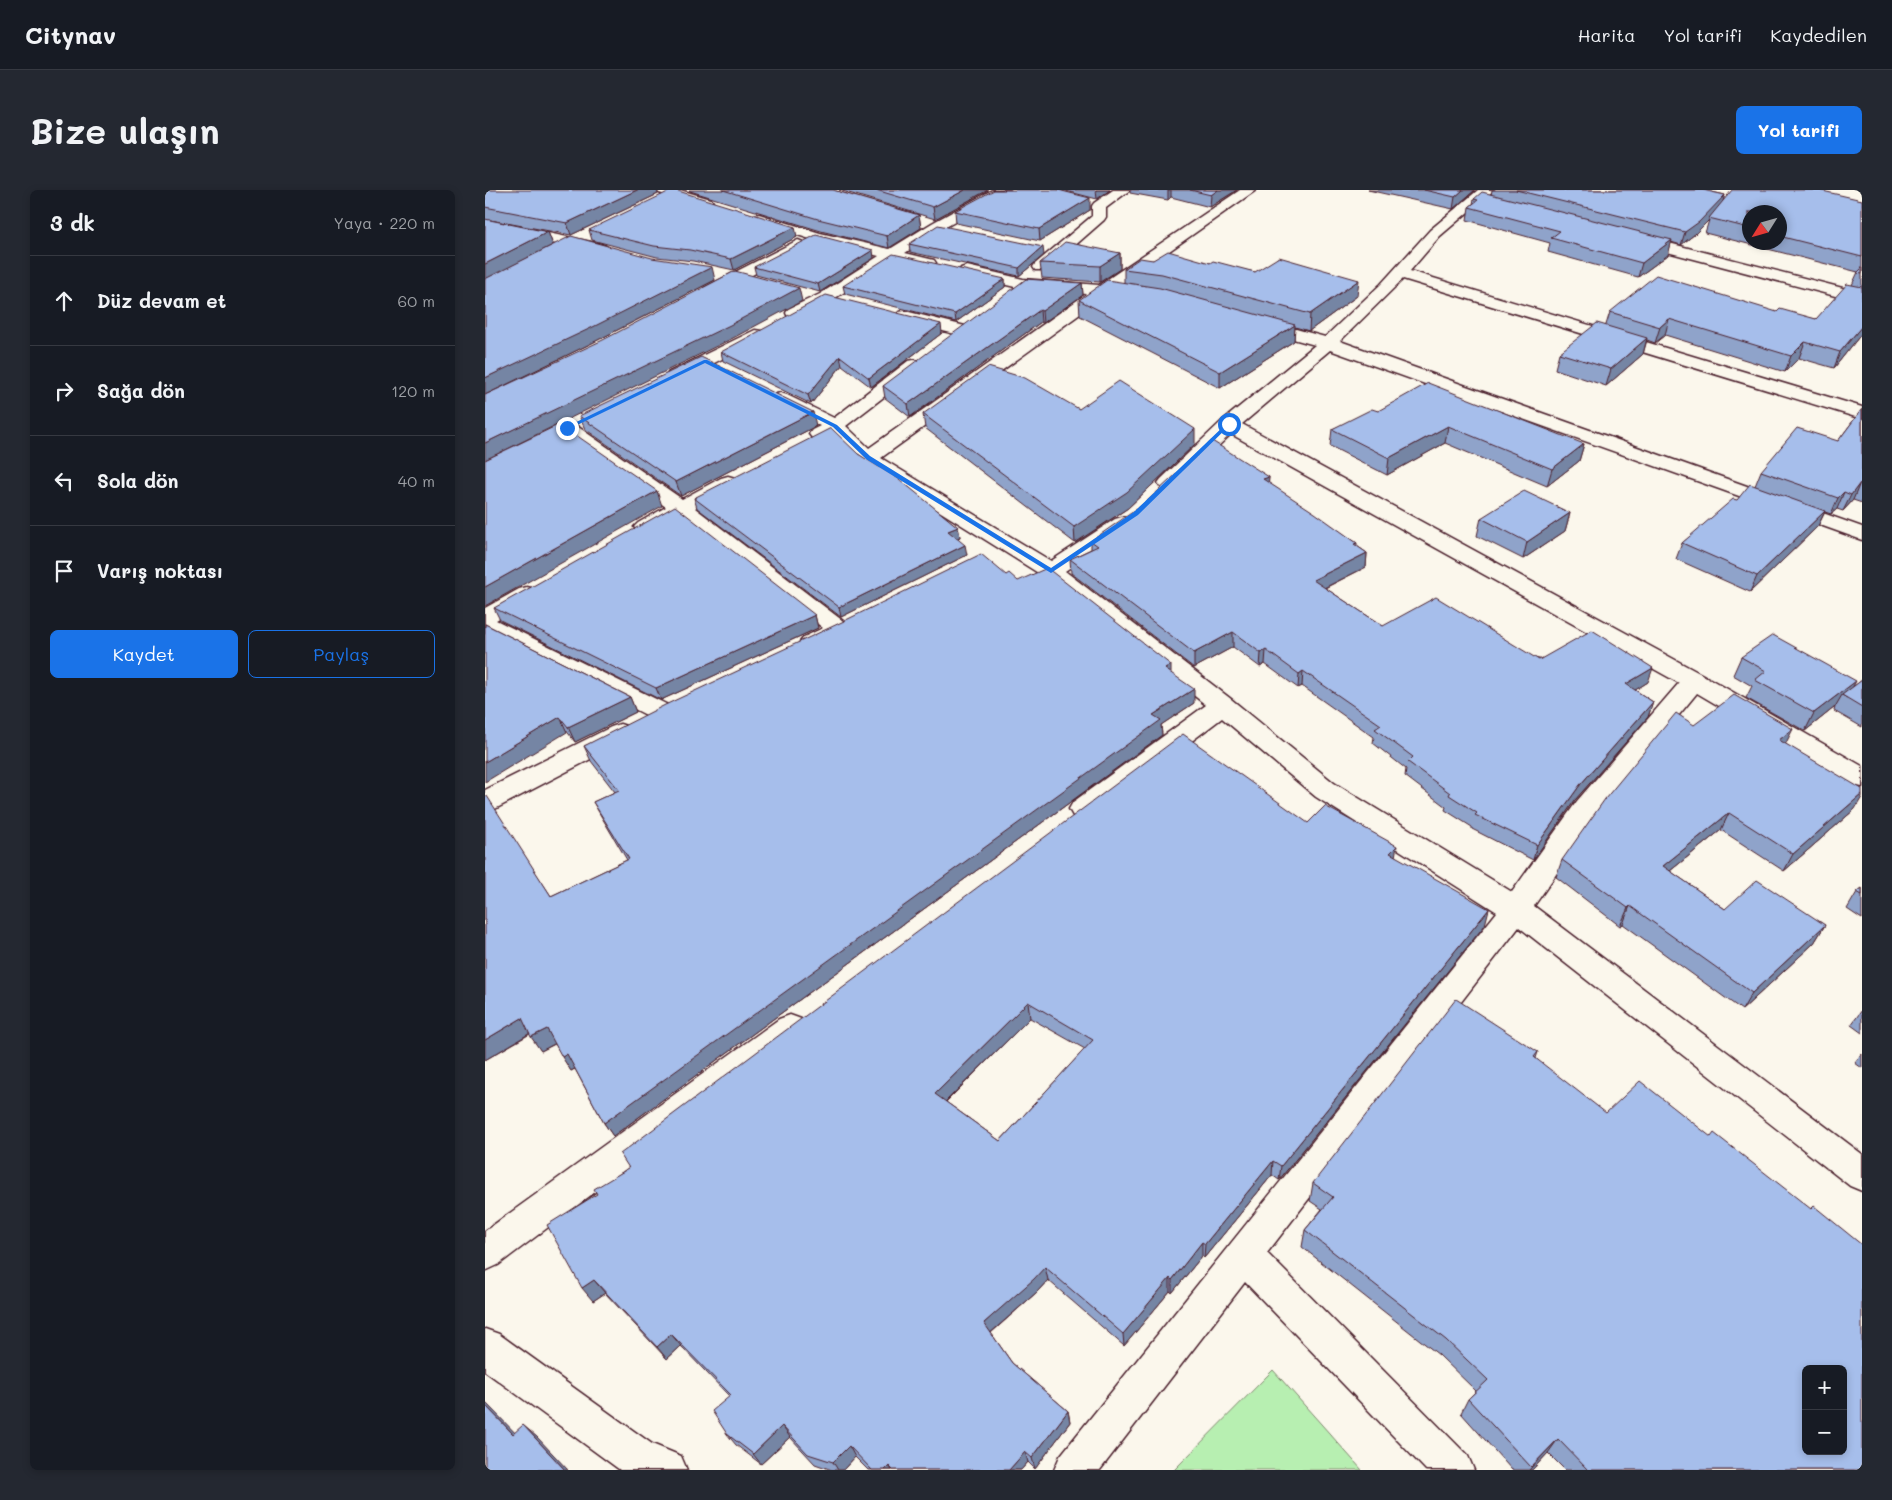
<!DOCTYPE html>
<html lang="tr">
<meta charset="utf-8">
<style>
body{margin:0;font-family:Mali,sans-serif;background:#242831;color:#f1f3f6}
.controls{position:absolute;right:15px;bottom:15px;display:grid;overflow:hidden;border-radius:8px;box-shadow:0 2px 8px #0003}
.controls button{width:45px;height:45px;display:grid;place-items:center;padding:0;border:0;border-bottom:1px solid #363941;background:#171b24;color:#f1f3f6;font:25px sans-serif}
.compass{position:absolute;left:1257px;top:15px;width:45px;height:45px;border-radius:50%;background:#171b24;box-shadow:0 2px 8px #0003;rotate:233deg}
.stop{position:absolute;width:15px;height:15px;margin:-11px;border:4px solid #1a73e8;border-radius:50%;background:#fff}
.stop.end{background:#1a73e8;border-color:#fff;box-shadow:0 1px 5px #0008}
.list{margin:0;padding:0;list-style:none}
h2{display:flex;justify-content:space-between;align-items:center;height:65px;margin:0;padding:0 20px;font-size:21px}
h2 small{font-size:16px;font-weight:400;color:#9ea1a6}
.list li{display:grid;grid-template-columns:32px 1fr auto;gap:15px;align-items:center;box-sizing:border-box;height:90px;padding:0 20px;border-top:1px solid #363941}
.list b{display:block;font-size:19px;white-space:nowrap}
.list em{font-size:16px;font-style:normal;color:#9ea1a6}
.actions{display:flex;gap:10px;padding:15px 20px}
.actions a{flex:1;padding:11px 0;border:1px solid #1a73e8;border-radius:8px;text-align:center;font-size:18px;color:#1a73e8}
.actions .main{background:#1a73e8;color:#fff}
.icon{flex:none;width:28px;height:28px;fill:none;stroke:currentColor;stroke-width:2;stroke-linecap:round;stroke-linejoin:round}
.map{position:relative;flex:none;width:1377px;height:1280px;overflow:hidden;border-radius:8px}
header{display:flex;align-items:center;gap:30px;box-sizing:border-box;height:70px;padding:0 25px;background:#171b24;border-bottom:1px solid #363941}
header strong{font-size:24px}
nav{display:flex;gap:28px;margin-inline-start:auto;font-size:18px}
.intro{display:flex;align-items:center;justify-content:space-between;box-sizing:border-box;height:120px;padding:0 30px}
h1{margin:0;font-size:35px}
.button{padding:12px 22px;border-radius:8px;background:#1a73e8;color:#fff;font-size:18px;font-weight:700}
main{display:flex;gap:30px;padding:0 30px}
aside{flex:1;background:#171b24;border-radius:8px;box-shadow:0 2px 8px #0003}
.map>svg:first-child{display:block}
.green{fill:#b7efb1;stroke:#80876e}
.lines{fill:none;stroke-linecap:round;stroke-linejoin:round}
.minor-casing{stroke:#4a1f2b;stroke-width:3}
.minor{fill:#fbf7ec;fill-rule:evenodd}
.wall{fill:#8fa3ca;stroke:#4a1f2b;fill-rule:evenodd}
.shaded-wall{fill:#7485a4;stroke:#4a1f2b}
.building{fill:#a6beeb;stroke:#4a1f2b;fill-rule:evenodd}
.route{fill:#1a73e8}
</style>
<header>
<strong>Citynav</strong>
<nav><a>Harita</a><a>Yol tarifi</a><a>Kaydedilen</a></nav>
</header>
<div class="intro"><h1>Bize ulaşın</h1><a class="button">Yol tarifi</a></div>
<main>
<aside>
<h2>3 dk<small>Yaya · 220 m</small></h2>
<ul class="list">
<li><svg class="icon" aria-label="ahead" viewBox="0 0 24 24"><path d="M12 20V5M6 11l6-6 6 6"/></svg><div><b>Düz devam et</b></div><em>60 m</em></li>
<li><svg class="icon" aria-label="right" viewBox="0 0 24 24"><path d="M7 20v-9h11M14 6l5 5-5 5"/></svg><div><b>Sağa dön</b></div><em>120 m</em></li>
<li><svg class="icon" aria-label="left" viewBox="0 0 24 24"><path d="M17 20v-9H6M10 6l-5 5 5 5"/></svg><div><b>Sola dön</b></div><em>40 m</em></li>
<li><svg class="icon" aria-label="arrive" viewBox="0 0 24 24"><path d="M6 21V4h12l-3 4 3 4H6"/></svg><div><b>Varış noktası</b></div></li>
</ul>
<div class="actions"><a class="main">Kaydet</a><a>Paylaş</a></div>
</aside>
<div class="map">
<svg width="1377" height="1280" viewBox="0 0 1377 1280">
<rect width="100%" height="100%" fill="#fbf7ec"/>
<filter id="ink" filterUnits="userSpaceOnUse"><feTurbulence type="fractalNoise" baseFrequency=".02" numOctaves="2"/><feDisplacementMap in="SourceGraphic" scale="10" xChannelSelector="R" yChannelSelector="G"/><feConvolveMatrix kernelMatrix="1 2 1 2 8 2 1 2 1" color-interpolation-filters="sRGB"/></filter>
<g filter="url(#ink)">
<!-- green -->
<path class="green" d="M788,1180l89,100h-188z"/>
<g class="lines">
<defs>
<path id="minor" d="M172,0h23l31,9 2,3 -2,3 -5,1 -47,-13z
M507,0h18l-2,3 -66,36 -37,24 29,7 2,3 -2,3 -6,2 -33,-8 -63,40 -38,18 -6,-1 -2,-4 2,-4 32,-15 59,-38 -69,-17 -56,-18 -2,-3 2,-3 5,-1 61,19 70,16 42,-26z
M628,0h17l-24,18v9l-2,3 -57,50h-12l-2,-3 2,-3 57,-48v-10l2,-3z
M755,0h16l-138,97 21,3 2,3 -2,3 -6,2 -28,-2 -224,162 170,103 64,-42 7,-2 7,2 4,4 -4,4 -64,44 166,128 103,84 178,109 65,-91 102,-118 -448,-249 -56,53 -7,2 -7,-2 -3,-4 3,-4 61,-58 93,-76 -62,-17 -2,-4 2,-4 6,-1 66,18 56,-53 49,-54 48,-40h16l-54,46 -30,35 452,136v12l-459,-140 -63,62 522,186v13l-532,-190 -88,74 461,251 159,91v21l-9,-2 -156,-92 -100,122 -63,91 328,248v37l-12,-5 -331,-259 -252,326 201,203 6,14h-48l-181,-188 -145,188h-46l6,-14 437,-544 -181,-115 -94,-79 -129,98 -10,3 -10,-3 -4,-7 4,-7 133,-97 -163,-129 -182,-114 -28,-27 -14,5 -7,-2 -3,-4 3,-4 8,-4 -47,-23 -2,-4 2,-4 7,-2 7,2 47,23 74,-57 6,-1 6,1 3,4 -3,4 -74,57 23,22 217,-154 -63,-5 -62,-15 -2,-3 2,-3 6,-2 56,13 76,6z
M0,30l116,24 5,2 3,3 -3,3 -5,2 -116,-26z
M1149,44l228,59v10l-233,-61 -3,-3 3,-3z
M313,50l5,2 3,3 -3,3 -87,46h-12l-2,-3 2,-3z
M420,121l60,15 3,4 -3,4 -6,1 -60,-15 -2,-4 2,-4z
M270,140l6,1 3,4 -3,4 -80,41 -6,1 -6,-1 -3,-4 3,-4z
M82,232l7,2 108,75 39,-21 7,-2 7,2 3,4 -3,4 -40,22 152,116 4,5c-8,11 -34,22 -47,18l-4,-5 4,-5 19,-9 -143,-111c-14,7 -27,18 -42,14l-4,-4 4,-4 28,-16 -106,-75 -3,-4 3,-4z
M42,397l8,2 3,5 -3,5 -39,21 174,86 4,6 -4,6 -9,2 -9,-2 -167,-85v-25l34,-19z
M135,534l9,3 4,6 -4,6 -134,70 -10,3v-22l126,-63z
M305,825l11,4 5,9 -5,9 -303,228 -13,6v-40l294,-212z
M0,1139l14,5 153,110 29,12 6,14h-67l-135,-99z"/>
</defs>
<!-- minor casing -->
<use href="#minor" class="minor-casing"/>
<!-- minor -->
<use href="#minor" class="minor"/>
</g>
<!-- wall -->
<path class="wall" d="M0,0l173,4 -87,41 -81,-15 58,12 5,13 -36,18 198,17 -121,62 -109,53z
M204,0h144l86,25 2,13 -32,20 -68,-17 -131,-40z
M354,0h149l-53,29z
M577,0h48l-13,9z
M645,0h107l-27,17 -39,-10 -3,3 -38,-7z
M883,0h107l-22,19z
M1007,0h211l22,5 -3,7 140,-2v133l-28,35 -35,-10 -14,14 -120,-37 -10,8 -8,-3 -4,14 -37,32 -51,-17 4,-16 47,-28 4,-13h167l39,7 36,-34 6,-13 -153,-39 4,-13 -14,14 -14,11 -10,-3 -3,13 -30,22 -90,-25 2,-9 -83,-23 2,-13 4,-3 1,-5 17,-4zM1264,22h30v30h-30z
M605,20l-50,31 -84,-18 -1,-12z
M104,40l208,7 -63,33 -41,-9 -36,-4 -65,-17z
M424,54l135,11 -25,21 -109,-24z
M635,63v16l-20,13 -58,-4 -2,-15z
M389,68l-54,34 -64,-17 -2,-8z
M668,70l57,3 45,9 102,24 -48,35 -14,-4 -1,14 -74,47 -140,-72 -1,-16 45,-17v-14z
M520,89v8l-49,35 -111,-28 -2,-8z
M597,93l1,12 -40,28 -2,-1 -131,95 -25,-19 -2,-12z
M457,143l-71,54 -29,-22 -31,39 -88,-43 -2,-9z
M594,219l116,35 -67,64 -53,35 -150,-115 -2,-14z
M1377,219v94l-9,-3 -10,11 -6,-2 -6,5 -6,-2 -7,14 -68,66 -74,-33 6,-16 73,-57 6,-15 77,-30z
M893,221l206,33 -5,17 -32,25 -102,-43 -58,32 -57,-29 2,-17z
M94,226l237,10 -135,70 -96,-67z
M373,264l100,73 2,10 -3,1 10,17 -126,62 -144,-109 -3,-10z
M784,287l-1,6 89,60v3l10,7 -1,14 -41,21 58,38 265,56 -13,8 18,12 -5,15 -73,83 -42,60 -61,-31v-2l-27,-17 1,-3 -41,-31 1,-7 -33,-26 1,-6 -72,-51 -4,2 -33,-24 -5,3 -27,-20 -39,21 -123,-95 -1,-14 21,-10v-8z
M1085,323l-5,18 -42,28 -46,-23 4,-18z
M521,385l165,98 23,30 -33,22 1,10 -549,401 -9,-13 -29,-54 -4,2 -16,-27 -14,7 -11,-17 -45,26v-264l66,100 76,-36 -26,-44 -8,-14 22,-10 -24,-31 -7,-15z
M9,418l321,7 3,13 -157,72 -161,-80z
M0,434l145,73 6,15 -61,30z
M1256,467l112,30 9,-7v47l-28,-16 1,-4 -30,24 -59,-33 6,-12 -19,-11z
M1209,535l92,19 69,65 -71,62 -63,-41 -51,41 55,38 100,16 -11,18 -72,67 -119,-86 -3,2 -64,-49 6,-17z
M823,633l87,33 90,69 -206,255 -7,-5 -68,83 -2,-2 -30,37 -2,-2 -46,55 -76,-66 -11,12 -46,41 21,30 56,48 2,11 -35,47 -7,-7 -7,8h-153l-13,-13 -12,13h-11l-17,-6 -25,-27 -29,27 -25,-19 -9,-11 2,-38 -48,-50 -14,13 -62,-66 -12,8 4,-107zM545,828l55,31 -85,92 -54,-39z
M1377,698v31l-15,-10 10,-17z
M1377,820v23l-11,-8z
M1053,862l-2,6 326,412h-297l-17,-17 -16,17h-20l-51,-57 7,-14 8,-8 -37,-36 -137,-108 3,-17 17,-21 -12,-8 3,-18z
M1377,864v14l-7,-5z"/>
<!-- shaded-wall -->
<path class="shaded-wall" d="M152,0h20l1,4 -87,41 -4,-12z
M480,0h23l-53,29 -2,-12z
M611,0h14l-13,9z
M683,0h3v7l-3,3z
M733,0h19l-27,17 1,-12z
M978,0h12l-22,19 2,-12z
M1240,5l-4,12 -12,11v2l-14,14 -14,11 4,-13z
M605,8v12l-50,31 -1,-12z
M434,25l2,13 -32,20 -2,-12z
M310,37l2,10 -63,33 -3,-11z
M63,42l5,13 -68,35v-16z
M1187,50l-4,15 -30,22 4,-14z
M558,57l1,8 -25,21v-8z
M388,60l1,8 -54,34 -2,-8z
M635,63v16l-20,13v-16z
M227,77l3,13 -121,62 -109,53v-17z
M520,89v8l-49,35 -1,-8z
M874,90l-2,16 -48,35 1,-17z
M597,93l1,12 -40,28 -1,-12z
M314,98l3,13 -69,37 -248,122v-17z
M555,120l1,12 -131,95 -2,-13z
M1184,129l-4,16 -10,8 5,-16z
M456,134l1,9 -71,54 -2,-9z
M810,135l-1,16 -74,47v-16z
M1377,136v7l-28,35 6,-16z
M1162,148l-4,16 -37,32 5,-17z
M1320,152l-6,16 -14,14 6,-16z
M355,166l2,9 -31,39 -3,-9z
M328,222l3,14 -135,70 -5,-14z
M963,236l-3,17 -58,32 2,-17z
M710,239v15l-67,64 -53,35 -1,-16z
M1099,254l-5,17 -32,25 5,-17z
M784,287l-1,14 -5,-12z
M1375,293l-7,17 -10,11 8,-16z
M172,301l5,15 -177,100v-19z
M1359,302l-7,17 -6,5 7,-16z
M1340,321l-7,15 -68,66 7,-16z
M1085,323l-5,18 -42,28 4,-17z
M473,337l2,10 -10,4 -2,-10z
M480,355l2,10 -126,62 -2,-10z
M882,363l-1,14 -54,27 1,-14z
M330,425l3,13 -157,72 -5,-12z
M748,442v15l-39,21v-15z
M781,460l-1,14 -5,3 1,-14z
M686,475v15l-6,-11z
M1168,478l-5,14 -27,17 5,-15z
M818,481l-1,15 -4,2 1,-14z
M1371,491l-9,17 -5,-3 -7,12 -30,24 9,-18z
M709,499v14l-33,22 1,10 -549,401 -9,-13 549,-408z
M145,507l6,15 -61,30 -7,-15z
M1168,512l-5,15 -73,83 -42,60 4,-15 43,-60z
M75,527l7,15 -82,50v-20z
M1308,539l-9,18 -5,-7z
M1377,604v3l-7,12 -71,62 9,-17z
M1244,623l-8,17 -66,53 8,-17z
M912,656l-3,16 -4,-9z
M1145,716l-7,18 -3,2 8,-18z
M1004,719l-4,16 -206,255 2,-14z
M1340,735l-11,18 -72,67 10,-17z
M543,812l2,16 -91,90 -4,-14z
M37,828l10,14 -47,28v-20z
M62,839l9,14 -15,8 -10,-14z
M82,864l9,14 -5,3 -9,-14z
M788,971l-1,14 -68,83 1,-14z
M717,1052v14l-30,37v-13z
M560,1077l3,13 -11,12 -49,43 -4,-12z
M685,1088v13l-46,55 -1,-12z
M109,1090l11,13 -12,8 -11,-13z
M186,1144l10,12 -14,13 -10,-12z
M0,1212l43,44 -15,-12 -28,-29z
M583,1221l2,11 -35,47 -3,-11z
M38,1235l14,12 31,33h-3z
M297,1236l8,11 -29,27 -8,-10z
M1073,1249l-10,14 -16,17h-3z
M364,1256l6,11 -12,13h-5l-5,-8z
M540,1262l3,10 -7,8h-12z
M404,1276l3,4h-7z"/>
<!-- building -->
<path class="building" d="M0,0h152l-70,33 -82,-16z
M187,0h3l120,37 -64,32 -41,-9 -36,-4 -65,-16z
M238,0h110l86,25 -32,21 -69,-17z
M391,0h89l-32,17z
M509,0h64l32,8 -51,31 -84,-18z
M705,0h28l-7,5z
M939,0h39l-8,7z
M1031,0h187l22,5 -26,27 -14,10z
M1247,0h86l44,10v57l-83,-21v-24h-30v16l-40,-10z
M997,2l190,48 -30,23 -91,-25 9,-7 -91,-24 9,-7 -4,-1z
M0,29l63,13 -63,32z
M453,35l105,22 -24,21 -110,-24z
M331,45l57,15 -55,34 -64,-17z
M86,46l81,22 60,9 -123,62 -104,49v-99z
M580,52l55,11 -20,13 -60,-3z
M683,61l42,12 3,-2 42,11 24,-15 80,23 -49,34 -148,-40 -38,-5 16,-11 13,2z
M408,64l112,25 -50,35 -112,-28z
M1377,78v6l-5,-1z
M250,81l64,17 -69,37 -245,118v-48l118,-55z
M1171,85l121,37 3,-3 36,10 31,-35 15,3v39l-22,26 -35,-10 -14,14 -122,-37 -9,8 -50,-15z
M541,89l56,4 -40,28 -2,-1 -132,94 -25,-18z
M622,90l53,8 135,37 -75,47 -141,-72z
M341,105l115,29 -72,54 -29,-22 -32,39 -87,-43z
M1112,133l50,15 -36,31 -52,-16z
M216,167l112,55 -137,70 -97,-66z
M503,177l37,11 54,31 40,-28 76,48 -68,63 -53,35 -151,-113z
M943,193l156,61 -32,25 -104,-43 -59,32 -57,-29 40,-20 6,2z
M1377,219v75l-2,-1 -9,12 -7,-3 -6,6 -77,-27 36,-43 41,13z
M75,234l97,67 -172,96v-127z
M346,238l27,26 41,25 59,48 -10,4 17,14 -126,62 -145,-109z
M727,251l57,36 -6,2 52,34 42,30 -3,1 13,9 -54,27 70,46 53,-29 103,63 53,-30 61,38 -27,16 27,18 -73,83 -43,60 -62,-30 2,-2 -28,-18 1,-2 -42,-31 5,-5 -38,-28 6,-4 -78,-54 -4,3 -33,-24 -5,3 -28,-21 -39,21 -124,-94 28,-13 -7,-5 53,-37z
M1265,294l75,27 -68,65 -75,-33 51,-44 4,1z
M1039,301l46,22 -43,29 -46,-24z
M190,316l140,109 -159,73 -162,-80z
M496,364l25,21 3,-2 9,8 29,-13 124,97 -6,4 29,20 -41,26 8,5 -557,403 -37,-69 -5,3 -15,-28 -16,8 -9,-19 -37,22v-244h2l64,100 78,-37 -36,-57 26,-12 -35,-44 81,-41 179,-84z
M0,434l145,73 -62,30 -8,-10 -75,45z
M1288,445l83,46 -42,32 -59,-33 11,-9 -25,-14z
M1377,490v27l-20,-12z
M1249,505l59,34 -14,11 83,49v5l-69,60 -64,-41 -66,53 62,43 32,-29 68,45 -73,68 -122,-87 -2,2 -66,-48 43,-61 71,-86 18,12z
M698,544l125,89 17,-17 72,40 -7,7 99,56 -208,257 -8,-5 -68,83 -3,-2 -30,38 -2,-2 -47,56 -78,-67 -11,12 -50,44 28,40 56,48 -36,47 -7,-6 -16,18h-116l-4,-4 -4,4h-13l-23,-24 -16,16 -25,-8 -26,-28 -29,28 -26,-20 -15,-23 19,-16 -60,-61 -14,13 -63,-67 -12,8 -35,-63 50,-31 -3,-5 35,-21 -9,-14zM543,812l65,38 -93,101 -65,-47z
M1377,698v7l-5,-3z
M971,809l82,53 -4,5 72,56 34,-32 71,56 3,-4 97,76 3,-3 48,39v225h-274l-30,-31 -27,28 -63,-68 20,-19 -42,-40 -141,-110 28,-33 -20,-14zM1321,1179h37v82h-37z
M0,1215l28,29 10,-9 42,45h-80z"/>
</g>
<!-- route -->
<path class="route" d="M219,170h3l130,65 33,31 181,112 83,-56 93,-89 4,1 -93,91 -87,58 -185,-114 -33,-32 -128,-64 -136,66 -5,-1z"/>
</svg>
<div class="controls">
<button>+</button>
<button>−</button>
</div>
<svg class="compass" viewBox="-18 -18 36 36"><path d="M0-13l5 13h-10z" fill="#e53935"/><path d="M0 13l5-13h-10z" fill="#9ea1a6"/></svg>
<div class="stop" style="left:744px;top:234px"></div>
<div class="stop end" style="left:82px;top:238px"></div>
</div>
</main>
